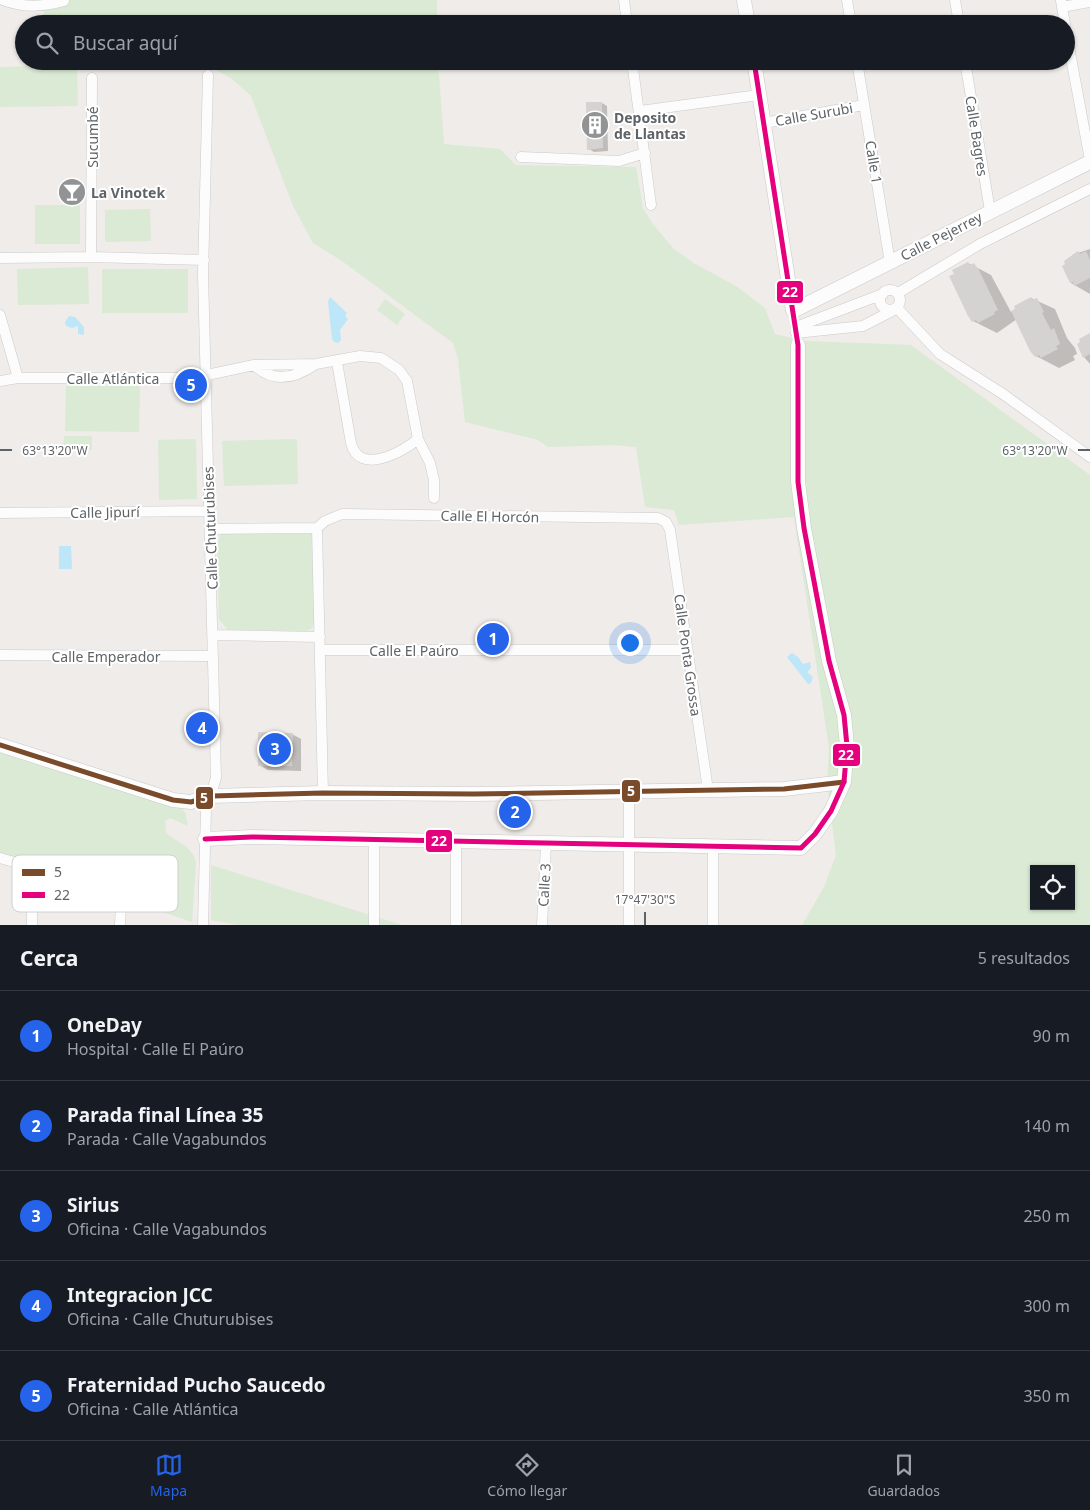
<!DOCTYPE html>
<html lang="es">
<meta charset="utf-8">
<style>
body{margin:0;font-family:"Noto Sans",sans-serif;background:#242831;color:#f1f3f6}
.controls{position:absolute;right:15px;bottom:15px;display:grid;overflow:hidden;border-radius:0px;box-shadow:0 1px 4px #0004}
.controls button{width:45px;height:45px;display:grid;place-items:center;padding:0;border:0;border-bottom:1px solid #363941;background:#171b24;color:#f1f3f6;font:25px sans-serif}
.you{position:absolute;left:629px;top:642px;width:18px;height:18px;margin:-12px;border:4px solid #fff;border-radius:50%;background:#1a73e8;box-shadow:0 0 0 8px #1a73e833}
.badge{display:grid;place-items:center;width:32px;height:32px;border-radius:50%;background:#2563eb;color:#fff;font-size:16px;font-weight:700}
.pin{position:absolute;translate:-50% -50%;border:2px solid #fff;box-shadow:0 1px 5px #0006}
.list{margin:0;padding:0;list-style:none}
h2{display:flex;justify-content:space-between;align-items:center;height:65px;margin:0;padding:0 20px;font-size:21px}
h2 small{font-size:16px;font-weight:400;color:#9ea1a6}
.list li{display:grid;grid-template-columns:32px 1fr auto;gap:15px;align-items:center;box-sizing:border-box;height:90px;padding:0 20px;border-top:1px solid #363941}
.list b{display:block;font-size:19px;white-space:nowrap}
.list p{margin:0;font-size:16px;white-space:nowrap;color:#9ea1a6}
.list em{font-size:16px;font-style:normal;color:#9ea1a6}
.icon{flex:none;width:28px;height:28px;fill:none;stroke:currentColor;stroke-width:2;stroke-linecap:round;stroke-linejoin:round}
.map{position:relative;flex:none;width:1090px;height:925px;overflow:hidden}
.search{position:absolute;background:#171b24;box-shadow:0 1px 4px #0004;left:15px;right:15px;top:15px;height:55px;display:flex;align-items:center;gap:12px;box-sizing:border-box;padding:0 18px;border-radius:28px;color:#9ea1a6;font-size:19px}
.sheet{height:515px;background:#171b24}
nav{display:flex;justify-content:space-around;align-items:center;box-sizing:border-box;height:70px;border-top:1px solid #363941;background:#171b24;font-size:14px;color:#9ea1a6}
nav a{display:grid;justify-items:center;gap:2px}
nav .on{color:#2563eb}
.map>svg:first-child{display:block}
.green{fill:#daead4;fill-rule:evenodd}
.water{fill:#bde6f8}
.shadow{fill:#0003}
.building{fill:#d5d3d2}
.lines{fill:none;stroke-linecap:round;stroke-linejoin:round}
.street-casing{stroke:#cbcbcb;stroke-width:11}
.secondary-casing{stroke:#cac9ca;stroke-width:15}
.street{stroke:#fdfcfc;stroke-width:10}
.secondary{stroke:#fdfcfc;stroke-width:14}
.bus-1-casing{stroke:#fff;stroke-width:9}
.bus-2-casing{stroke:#fff;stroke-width:9}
.bus-1{stroke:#7a4b2a;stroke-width:5}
.bus-2{stroke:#e5007d;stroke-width:5}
.ticks{fill:none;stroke:#5e6367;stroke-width:2}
.labels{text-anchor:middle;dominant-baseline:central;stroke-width:4;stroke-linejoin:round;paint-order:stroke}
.street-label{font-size:14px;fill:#5e6367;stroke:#fff}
.poi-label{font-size:14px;font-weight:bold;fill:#5e6367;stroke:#fff;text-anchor:start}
.key{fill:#fff;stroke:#cfd0d1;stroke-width:1}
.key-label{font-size:14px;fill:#5e6367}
.ticks-label{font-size:12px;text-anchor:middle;fill:#5e6367;stroke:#fff;stroke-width:4;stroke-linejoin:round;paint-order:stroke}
.line-badge{stroke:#fff;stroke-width:2}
.badge-label{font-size:14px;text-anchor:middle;font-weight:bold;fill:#fff}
</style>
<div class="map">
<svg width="1090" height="925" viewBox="0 0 1090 925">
<rect width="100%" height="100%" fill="#efece9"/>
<!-- green -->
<path class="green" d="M44,0h393v24h-393z
M44,61h394l6,83 56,5 16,16 120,2 7,41 9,15 22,26 21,15 41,22 29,22 10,26 30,7 106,4 179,130v450h-288l22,-38 12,-32 -9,-71 2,-36 -35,-231 -115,8 -5,-15 -29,-3 -9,-60 -22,-2 -66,2 -10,-7 -73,-18 -7,-63 -5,-16 -111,-82 -29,-18 -20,-37 -42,-110 -19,-17 -25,-14 -130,1 1,40 -78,1v-40l44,-1zM1034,869h37v37h-37z
M35,205h45v39h-45z
M150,209l1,32 -46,1v-32z
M88,267l1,37 -71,1 -1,-36z
M102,269h86v44h-86z
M385,299l20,15 -8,11 -20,-15z
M66,386h74l-1,46 -74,-1z
M64,436h28v14h-29z
M196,439l1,60 -38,1 -1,-60z
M297,439l1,45 -74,2 -2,-45z
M309,531l3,3 2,90 -3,5 -5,2 -78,-1 -9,-11 -2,-75 5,-12z
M0,750l176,53 9,9 3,14 -18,-8 -5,3 1,12c12,10 25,12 30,29l-4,60 -192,-67z
M211,865l191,60h-164l-27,-5z"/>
<!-- water -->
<path class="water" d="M330,297l17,16 -2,3 3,3 -8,11 1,10 -3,3 -4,-1 -2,-3 -4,-37z
M69,316l6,1 9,10v8l-6,-1v-8l-6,2 -6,-2 -1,-4z
M59,546h12l1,23h-13z
M792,653l6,4 5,7 7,-2 1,6 -4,4 6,5 -2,6 -3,1 -21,-27z"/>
<!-- shadow -->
<path class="shadow" d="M602,103l5,3 1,45 -14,1 -5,-3z
M1090,249v45l-19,-11 1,-28z
M968,263l23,12 20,37 20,-14 24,11 12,29 8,10 2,6 -4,2 2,4 -16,8 -23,-12 -19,-37 -20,14 -24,-12z
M1090,334v30l-6,-7z
M198,720h9l6,3v17h-9l-6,-3z
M292,734l9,5v32l-33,-1 -9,-5z"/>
<!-- building -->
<path class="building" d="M586,102h16l1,46 -16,2z
M1078,251l2,3 6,-3 4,9v18l-16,8 -1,-4 -3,1 -8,-17 3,-2 -1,-3z
M968,262l2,3 4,-2 5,7 19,40 -4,2 1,2 -17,9 -2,-3 -4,2 -4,-6 -19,-40 5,-2 -2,-4z
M1031,297l1,3 5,-2 7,14 -2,1 9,17 3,-2 6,16 -4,2 2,3 -17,9 -2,-3 -4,2 -5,-6 -19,-40 4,-2 -1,-3z
M1090,333v21l-7,4 -6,-14 3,-2 -1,-3z
M197,719h10v19h-10z
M258,732l35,1 -1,33h-34z"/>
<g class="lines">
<defs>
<path id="street" d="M3,0c21,8 39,7 61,1
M624,0l3,24
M847,0l4,24
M955,0l4,24
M1061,1l4,23
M1062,7l28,-5
M1066,31l24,129
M632,61l19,144
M857,61l33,202
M965,61l25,150
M640,111l119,-16
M764,123l100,-18
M521,157l98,4 26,-8
M91,257l1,-179
M0,258l91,-1 113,3
M880 300a10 10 0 1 1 20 0a10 10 0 1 1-20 0Z
M898,293l82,-49 110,-55
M897,308l43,46 63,40 87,63
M0,315l18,63
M796,327l87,-33
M796,333l67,-7 31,-16
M337,362l14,81c8,33 52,9 67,-4
M254,365c20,19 42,13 62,-1
M0,381l18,-3h175l61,-13 62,-1 44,-8 21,2 18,12 8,11 11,58 12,24 4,17v18
M0,513l209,-2
M317,528l8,-7 17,-7 316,4 8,4 4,8 38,260
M317,528l6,265
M210,529l107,-1
M213,635l107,2
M321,650h366
M0,655l213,1
M629,791v134
M456,841v84
M713,847v78
M0,858l29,8 3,4v55
M120,925l1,-20
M203,925l3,-115 10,-32 -13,-504 5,-199
M374,925v-83
M542,925l4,-80"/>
<path id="secondary" d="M744,0l4,24
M754,61l39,250 297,-149
M0,745l173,55 18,2 21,-6 111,-3 151,1 310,-5 60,-7
M205,839l47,-2 549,11 14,-14 16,-23 13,-29 3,-36 -3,-31 -15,-54 -25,-133 -6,-46v-137"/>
</defs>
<!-- street casing -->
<use href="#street" class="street-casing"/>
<!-- secondary casing -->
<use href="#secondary" class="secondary-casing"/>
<!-- street -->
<use href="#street" class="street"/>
<!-- secondary -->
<use href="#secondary" class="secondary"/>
<defs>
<path id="bus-1" d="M0,745l173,55 18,2 21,-6 111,-3 151,1 310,-5 60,-7"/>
<path id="bus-2" d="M205,839l47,-2 549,11 14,-14 16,-23 13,-29 3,-36 -3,-31 -15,-54 -25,-133 -6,-46v-137l-44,-284"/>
</defs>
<!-- bus-1 casing -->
<use href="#bus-1" class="bus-1-casing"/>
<!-- bus-2 casing -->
<use href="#bus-2" class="bus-2-casing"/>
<!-- bus-1 -->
<use href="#bus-1" class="bus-1"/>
<!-- bus-2 -->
<use href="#bus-2" class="bus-2"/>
</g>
<!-- ticks -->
<path class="ticks" d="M0,450h12M1078,450h12M645,912v13"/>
<!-- icons -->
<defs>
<symbol id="building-disc" viewBox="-11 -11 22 22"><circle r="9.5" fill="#919394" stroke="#fff"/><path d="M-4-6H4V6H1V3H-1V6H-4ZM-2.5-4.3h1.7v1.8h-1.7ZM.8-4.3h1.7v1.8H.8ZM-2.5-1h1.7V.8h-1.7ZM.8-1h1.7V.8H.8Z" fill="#fff"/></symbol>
<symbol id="bar-disc" viewBox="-11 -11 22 22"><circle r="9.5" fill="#919394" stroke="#fff"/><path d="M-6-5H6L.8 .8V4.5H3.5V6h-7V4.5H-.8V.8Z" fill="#fff"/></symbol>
</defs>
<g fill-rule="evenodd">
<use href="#building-disc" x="579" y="109" width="32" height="32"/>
<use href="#bar-disc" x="56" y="176" width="32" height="32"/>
</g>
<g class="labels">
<!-- street labels -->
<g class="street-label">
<text transform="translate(814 114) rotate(-10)">Calle Surubi</text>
<text transform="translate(977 136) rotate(81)">Calle Bagres</text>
<text transform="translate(92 137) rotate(-90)">Sucumbé</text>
<text transform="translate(874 162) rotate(81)">Calle 1</text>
<text transform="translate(941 236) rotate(-27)">Calle Pejerrey</text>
<text x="113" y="378">Calle Atlántica</text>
<text transform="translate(105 512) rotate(-1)">Calle Jipurí</text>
<text transform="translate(490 516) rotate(1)">Calle El Horcón</text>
<text transform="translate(210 528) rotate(-92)">Calle Chuturubises</text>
<text x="414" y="650">Calle El Paúro</text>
<text transform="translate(688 655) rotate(82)">Calle Ponta Grossa</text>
<text x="106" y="656">Calle Emperador</text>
<text transform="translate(544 885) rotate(-87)">Calle 3</text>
</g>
<!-- poi labels -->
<g class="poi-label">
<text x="614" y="117">Deposito<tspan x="614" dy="16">de Llantas</tspan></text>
<text x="91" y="192">La Vinotek</text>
</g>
</g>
<!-- legend -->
<rect x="12" y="855" width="166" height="57" rx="8" class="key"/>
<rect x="22" y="869" width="23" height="7" fill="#7a4b2a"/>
<rect x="22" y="892" width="23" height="6" fill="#e5007d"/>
<g class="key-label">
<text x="54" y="877">5</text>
<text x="54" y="900">22</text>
</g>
<g class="ticks-label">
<text x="1035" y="455">63°13'20"W</text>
<text x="55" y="455">63°13'20"W</text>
<text x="645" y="904">17°47'30"S</text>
</g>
<g class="line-badge">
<rect x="776" y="280" width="28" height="24" rx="5" fill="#e5007d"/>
<rect x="832" y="743" width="29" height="24" rx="5" fill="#e5007d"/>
<rect x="621" y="779" width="20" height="24" rx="5" fill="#7a4b2a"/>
<rect x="195" y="786" width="19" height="24" rx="5" fill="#7a4b2a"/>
<rect x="425" y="829" width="28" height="24" rx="5" fill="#e5007d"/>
</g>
<g class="badge-label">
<text x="790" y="297">22</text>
<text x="846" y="760">22</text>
<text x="631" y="796">5</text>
<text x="204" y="803">5</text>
<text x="439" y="846">22</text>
</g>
</svg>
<div class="controls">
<button><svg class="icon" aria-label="locate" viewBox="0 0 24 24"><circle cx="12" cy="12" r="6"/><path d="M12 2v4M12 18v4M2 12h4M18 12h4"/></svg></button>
</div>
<div class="you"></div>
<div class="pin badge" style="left:493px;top:639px">1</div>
<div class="pin badge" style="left:515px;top:812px">2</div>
<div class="pin badge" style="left:275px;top:749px">3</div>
<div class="pin badge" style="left:202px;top:728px">4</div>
<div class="pin badge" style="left:191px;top:385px">5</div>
<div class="search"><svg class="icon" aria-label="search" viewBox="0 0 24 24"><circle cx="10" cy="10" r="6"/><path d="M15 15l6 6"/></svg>Buscar aquí</div>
</div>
<section class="sheet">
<h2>Cerca<small>5 resultados</small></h2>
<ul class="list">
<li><span class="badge">1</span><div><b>OneDay</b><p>Hospital · Calle El Paúro</p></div><em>90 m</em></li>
<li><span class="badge">2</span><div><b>Parada final Línea 35</b><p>Parada · Calle Vagabundos</p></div><em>140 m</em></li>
<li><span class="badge">3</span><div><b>Sirius</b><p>Oficina · Calle Vagabundos</p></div><em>250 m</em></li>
<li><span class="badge">4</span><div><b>Integracion JCC</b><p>Oficina · Calle Chuturubises</p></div><em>300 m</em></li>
<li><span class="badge">5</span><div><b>Fraternidad Pucho Saucedo</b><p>Oficina · Calle Atlántica</p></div><em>350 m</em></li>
</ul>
</section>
<nav>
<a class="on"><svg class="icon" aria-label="map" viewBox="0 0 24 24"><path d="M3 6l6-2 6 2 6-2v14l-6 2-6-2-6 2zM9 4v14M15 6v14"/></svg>Mapa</a>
<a><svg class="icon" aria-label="directions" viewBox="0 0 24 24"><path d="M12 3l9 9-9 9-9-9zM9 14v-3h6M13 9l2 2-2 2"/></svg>Cómo llegar</a>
<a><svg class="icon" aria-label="saved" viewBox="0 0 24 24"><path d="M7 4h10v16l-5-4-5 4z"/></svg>Guardados</a>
</nav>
